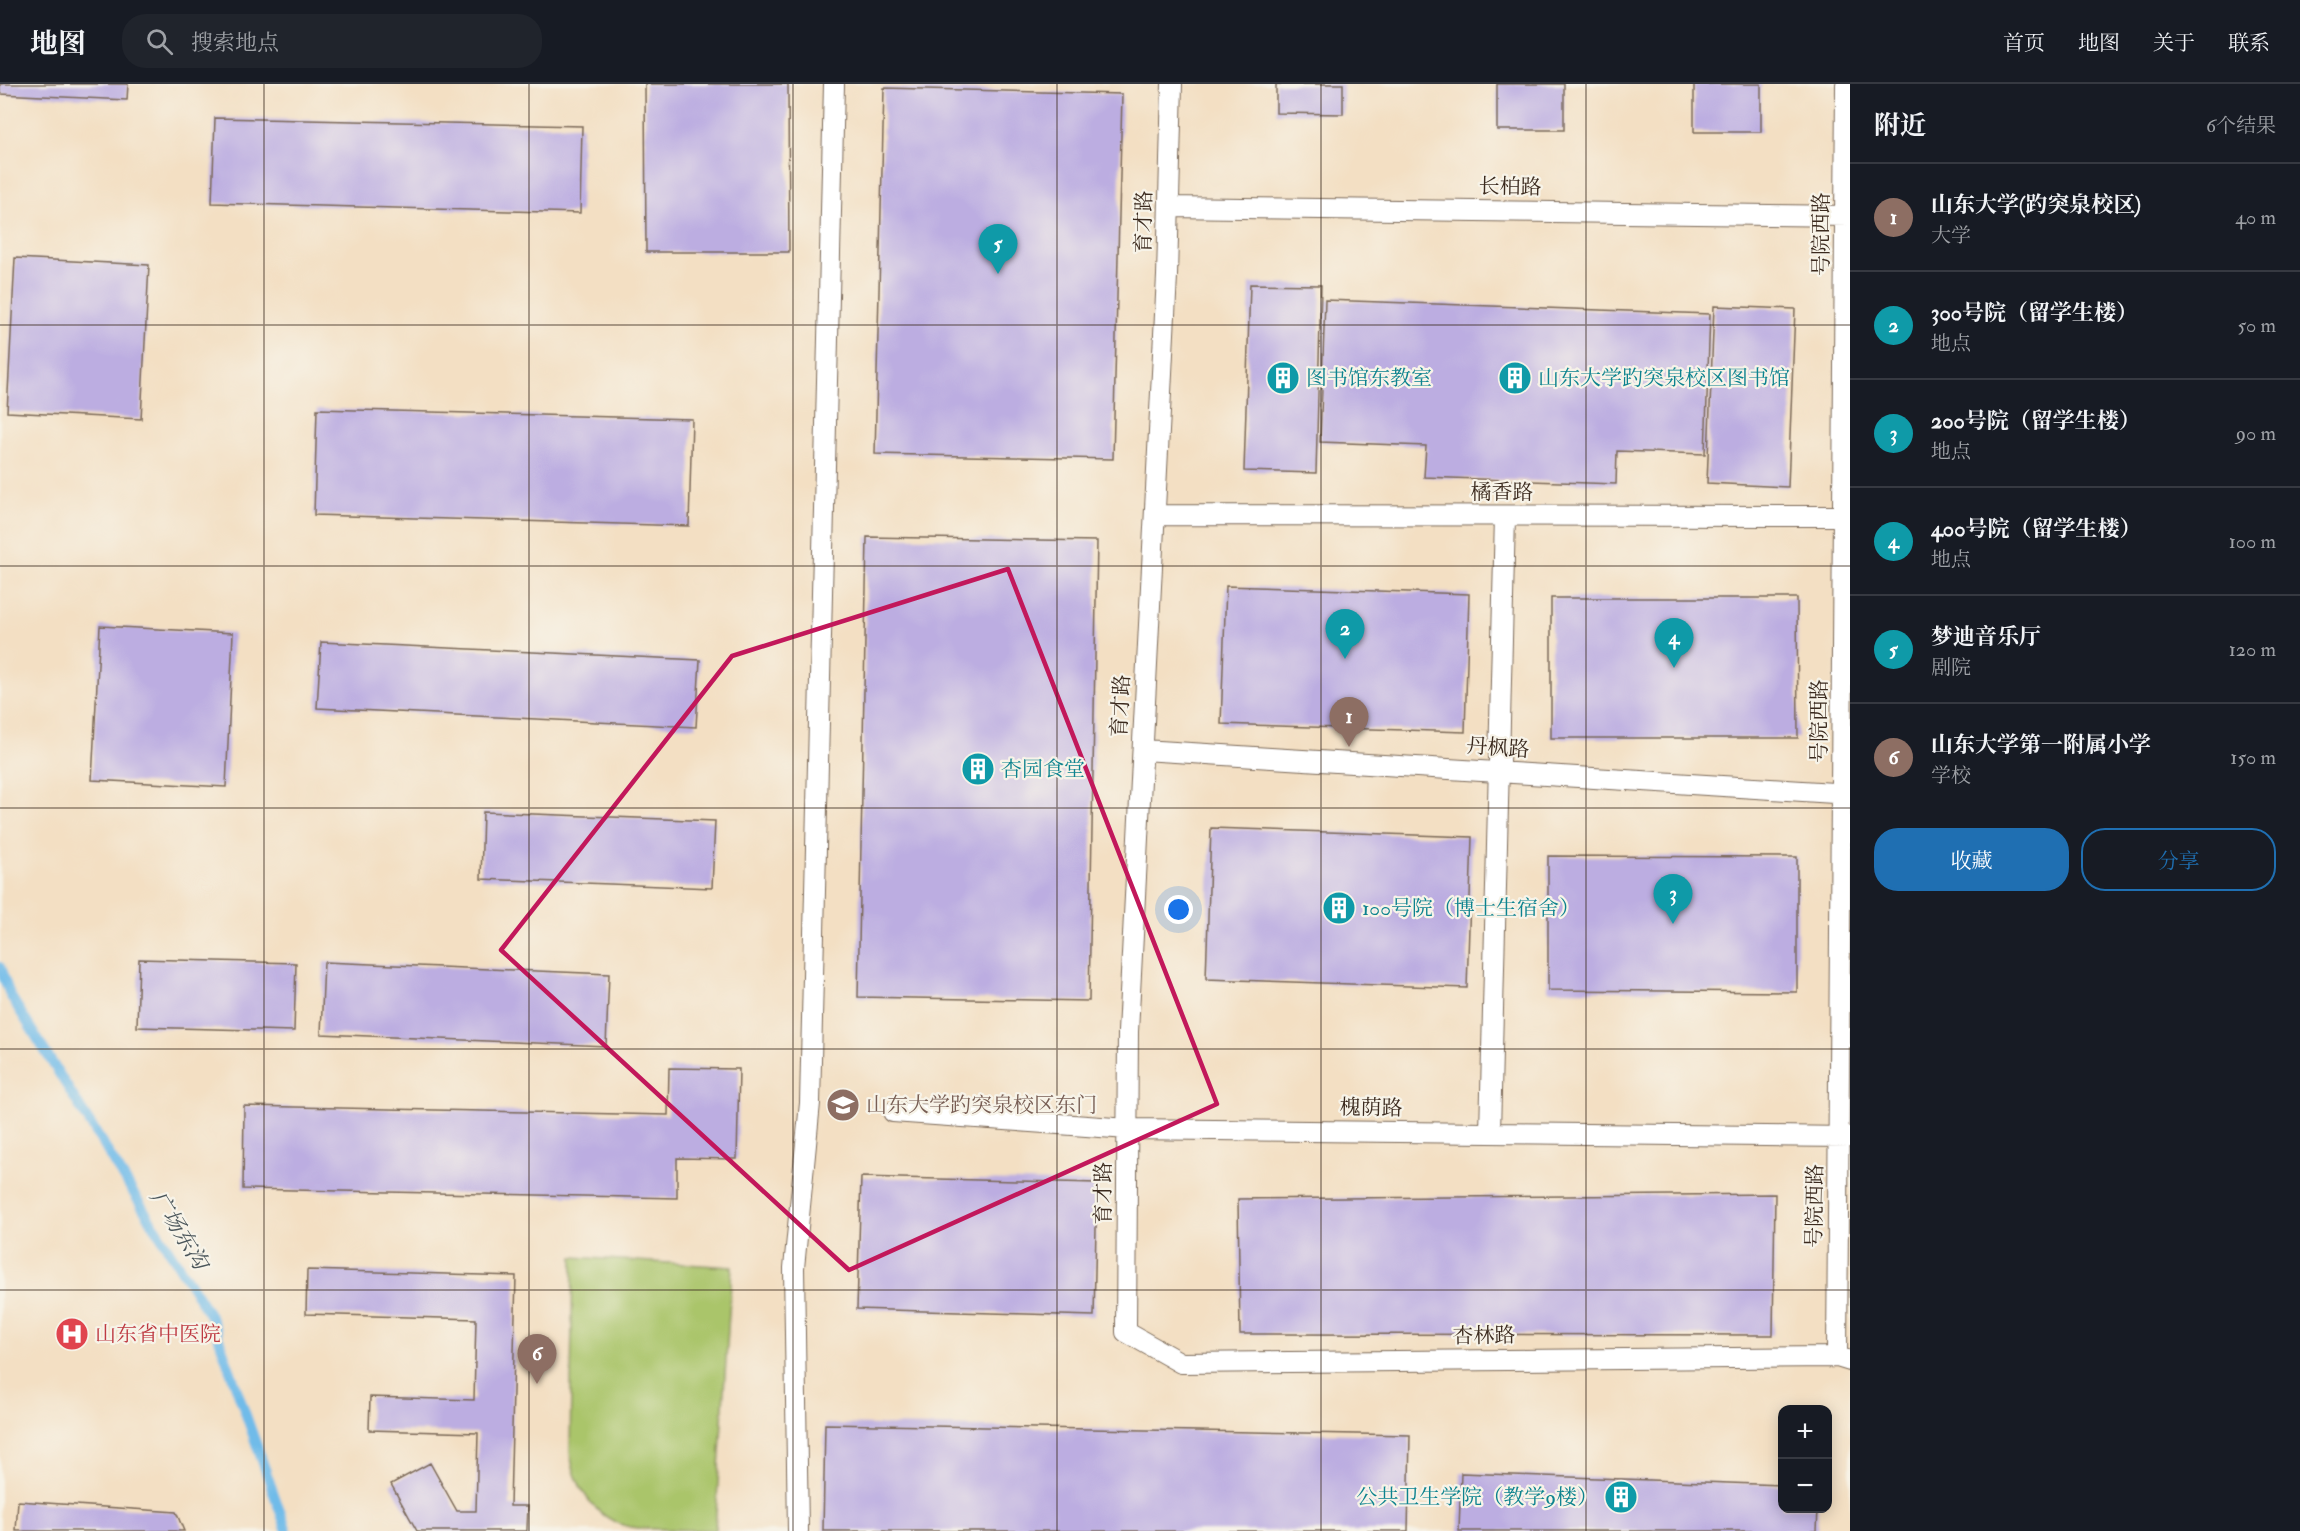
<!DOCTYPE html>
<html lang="zh">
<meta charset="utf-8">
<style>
body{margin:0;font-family:"IM FELL Double Pica","Noto Serif SC",serif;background:#20242c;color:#f1f3f6}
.controls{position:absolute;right:18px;bottom:18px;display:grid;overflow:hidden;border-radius:12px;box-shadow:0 3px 15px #0003}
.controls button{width:54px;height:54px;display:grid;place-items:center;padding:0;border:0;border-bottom:2px solid #363941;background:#171b24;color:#f1f3f6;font:30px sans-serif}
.you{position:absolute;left:1179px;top:826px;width:21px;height:21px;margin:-15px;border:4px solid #fff;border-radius:50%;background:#1a73e8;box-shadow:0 0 0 9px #1a73e833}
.badge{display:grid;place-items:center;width:39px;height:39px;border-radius:50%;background:#1f6fb2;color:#fff;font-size:20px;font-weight:700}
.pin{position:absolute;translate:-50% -50px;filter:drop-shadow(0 2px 3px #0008)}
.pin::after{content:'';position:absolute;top:32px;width:21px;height:18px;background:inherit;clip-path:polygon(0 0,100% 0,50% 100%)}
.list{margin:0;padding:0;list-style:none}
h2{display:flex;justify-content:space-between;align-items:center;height:78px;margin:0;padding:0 24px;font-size:26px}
h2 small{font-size:20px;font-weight:400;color:#9ea1a6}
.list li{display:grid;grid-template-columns:39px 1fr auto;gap:18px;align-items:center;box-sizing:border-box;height:108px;padding:0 24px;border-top:2px solid #363941}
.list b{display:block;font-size:22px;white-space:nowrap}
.list p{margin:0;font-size:20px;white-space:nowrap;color:#9ea1a6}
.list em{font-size:20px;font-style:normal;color:#9ea1a6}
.actions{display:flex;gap:12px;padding:18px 24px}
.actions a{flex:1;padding:14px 0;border:2px solid #1f6fb2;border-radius:24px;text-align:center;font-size:21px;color:#1f6fb2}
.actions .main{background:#1f6fb2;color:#fff}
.icon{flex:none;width:33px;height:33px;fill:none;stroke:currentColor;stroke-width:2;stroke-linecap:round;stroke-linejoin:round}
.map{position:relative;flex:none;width:1850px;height:1447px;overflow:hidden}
header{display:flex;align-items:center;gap:36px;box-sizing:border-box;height:84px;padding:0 30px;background:#171b24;border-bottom:2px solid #363941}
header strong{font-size:28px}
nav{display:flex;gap:33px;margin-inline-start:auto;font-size:21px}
.search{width:420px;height:54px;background:#20242c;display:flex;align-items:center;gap:15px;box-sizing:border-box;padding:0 21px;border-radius:24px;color:#9ea1a6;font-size:22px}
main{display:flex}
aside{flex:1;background:#171b24}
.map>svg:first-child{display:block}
.green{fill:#aac56b;stroke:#727844;stroke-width:1.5}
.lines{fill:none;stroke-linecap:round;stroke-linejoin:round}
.stream{stroke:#70bbe9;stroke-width:10}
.building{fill:#bcade1}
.lane-casing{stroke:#7b6958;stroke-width:22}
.lane{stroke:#fff;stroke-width:20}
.marked{fill:none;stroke:#c2185b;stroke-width:4.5;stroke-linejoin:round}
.grid{fill:none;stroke:#3b2a1e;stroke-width:1.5;stroke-opacity:0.55}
.labels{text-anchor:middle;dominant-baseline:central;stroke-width:4.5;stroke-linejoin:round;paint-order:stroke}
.street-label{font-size:21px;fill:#3b2a1e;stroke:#f7f3e8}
.culture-label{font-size:21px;fill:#0d838f;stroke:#f7f3e8;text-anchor:start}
.education-label{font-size:21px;fill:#785e54;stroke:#f7f3e8;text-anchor:start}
.health-label{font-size:21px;fill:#be3a42;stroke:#f7f3e8;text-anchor:start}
.water-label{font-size:22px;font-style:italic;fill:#4b565b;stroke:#f7f3e8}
</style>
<header>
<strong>地图</strong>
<div class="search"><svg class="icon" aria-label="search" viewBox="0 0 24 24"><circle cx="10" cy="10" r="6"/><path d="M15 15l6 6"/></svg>搜索地点</div>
<nav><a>首页</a><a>地图</a><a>关于</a><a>联系</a></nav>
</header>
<main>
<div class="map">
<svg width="1850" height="1447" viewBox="0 0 1850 1447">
<rect width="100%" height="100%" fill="#f7f3e8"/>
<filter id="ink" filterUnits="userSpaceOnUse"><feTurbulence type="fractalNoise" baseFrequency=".0167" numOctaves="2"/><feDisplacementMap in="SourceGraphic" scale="12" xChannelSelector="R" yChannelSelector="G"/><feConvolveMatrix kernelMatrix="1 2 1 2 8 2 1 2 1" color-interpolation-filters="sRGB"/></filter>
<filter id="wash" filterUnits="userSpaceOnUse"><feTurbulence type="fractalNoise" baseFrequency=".008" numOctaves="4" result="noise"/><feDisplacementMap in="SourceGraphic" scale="24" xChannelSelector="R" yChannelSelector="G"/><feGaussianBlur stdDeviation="1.35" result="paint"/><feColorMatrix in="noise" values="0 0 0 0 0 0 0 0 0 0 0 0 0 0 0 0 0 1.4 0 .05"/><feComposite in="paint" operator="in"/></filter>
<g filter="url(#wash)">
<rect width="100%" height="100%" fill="#f3dfc3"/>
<!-- green -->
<path class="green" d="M573,1173l159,10 -17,263c-22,-1 -71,1 -89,-4 -34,-10 -52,-42 -56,-74z"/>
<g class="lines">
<!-- stream -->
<path class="stream" d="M0,883l10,28 202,324 75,212"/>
</g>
<g id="blocks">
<!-- building -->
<path class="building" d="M0,0h128l-1,16 -127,-6z
M645,0h143l1,168h-143z
M1276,0h67v30l-67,-1z
M1497,0h67v46h-67z
M1694,0h67v48h-67z
M884,4l238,6 -9,365 -238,-5z
M215,34l367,8 -2,87 -368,-10z
M15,174l134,7 -8,154 -134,-7z
M1250,200l71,1 -5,188 -72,-2z
M1325,216l385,14 -5,140 -88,-3 -1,33 -192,-7 2,-31 -106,-4z
M1714,222l81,3 -7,178 -81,-4z
M317,325l375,10 -3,107 -375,-11z
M867,453l230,4 -8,460 -231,-4z
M1226,502l243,8 -4,138 -244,-8z
M1551,514h246l1,140h-247z
M100,542l133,7 -7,154 -134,-7z
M321,558l379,18 -4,67 -379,-19z
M483,728l232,9 -3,67 -231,-9z
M1211,744l261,9 -5,151 -261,-9z
M1548,772l249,1v135l-249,-2z
M139,875l157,4 -2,68 -157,-4z
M324,878l285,12 -3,72 -285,-12z
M669,984l70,1 -2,90 -60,-1v40l-434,-9 1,-83 424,9z
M861,1093l236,6 -3,133 -237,-7z
M1775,1110l-2,141 -533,-1 -2,-135z
M307,1186l209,6 -6,230h18l-1,25h-110l-26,-47 39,-21 27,48h19l2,-78 -109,-3 1,-33 104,3 2,-81 -170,-5z
M825,1340l585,11 -2,96h-585z
M1461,1389l321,12v23h36l-1,23h-358z
M18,1417l158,11 8,19h-168z"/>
</g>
</g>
<g filter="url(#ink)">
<use href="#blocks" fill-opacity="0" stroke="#7b6958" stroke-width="1.5"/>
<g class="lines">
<defs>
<path id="lane" d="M1172,0l-5,192 -39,756 -2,300 55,31 656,-6 13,4
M1169,123l681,9
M1155,431l695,1
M1143,666l707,44
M893,1028l235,17 722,8
M1490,1049l15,-617
M1837,1273l9,-1273
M798,1447l-4,-263 16,-165 24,-1019"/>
</defs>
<!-- lane casing -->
<use href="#lane" class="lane-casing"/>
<!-- lane -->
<use href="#lane" class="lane"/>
</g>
</g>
<!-- marked area -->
<path class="marked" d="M1008,485l209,535 -368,166 -348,-320 231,-294z"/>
<!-- grid -->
<path class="grid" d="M264,0v1447M529,0v1447M793,0v1447M1057,0v1447M1321,0v1447M1586,0v1447M0,241h1850M0,482h1850M0,724h1850M0,965h1850M0,1206h1850"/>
<!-- icons -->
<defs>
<symbol id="building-disc" viewBox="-11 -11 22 22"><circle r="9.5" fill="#0f9aa8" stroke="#f7f3e8"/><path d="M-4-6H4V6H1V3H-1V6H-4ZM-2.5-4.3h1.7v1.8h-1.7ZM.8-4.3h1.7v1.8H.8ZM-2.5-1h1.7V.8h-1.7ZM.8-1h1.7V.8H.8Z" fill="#fff"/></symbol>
<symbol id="university-disc" viewBox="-11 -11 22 22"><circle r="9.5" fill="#8d6e63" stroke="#f7f3e8"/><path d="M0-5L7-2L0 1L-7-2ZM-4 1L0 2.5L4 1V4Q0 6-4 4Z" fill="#fff"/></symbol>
<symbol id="hospital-disc" viewBox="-11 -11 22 22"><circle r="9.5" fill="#e0444e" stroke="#f7f3e8"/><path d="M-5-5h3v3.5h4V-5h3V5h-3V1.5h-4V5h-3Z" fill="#fff"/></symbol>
</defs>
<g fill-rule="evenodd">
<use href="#building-disc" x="1264" y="275" width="38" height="38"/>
<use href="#building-disc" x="1496" y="275" width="38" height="38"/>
<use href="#building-disc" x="959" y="666" width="38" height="38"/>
<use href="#building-disc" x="1320" y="805" width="38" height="38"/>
<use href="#university-disc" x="824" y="1002" width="38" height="38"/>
<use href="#hospital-disc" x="53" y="1231" width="38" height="38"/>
<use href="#building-disc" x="1602" y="1394" width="38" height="38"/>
</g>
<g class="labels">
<!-- street labels -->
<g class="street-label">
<text transform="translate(1510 103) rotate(1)">长柏路</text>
<text transform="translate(1144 138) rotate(-89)">育才路</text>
<text transform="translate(1821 150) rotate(-90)">号院西路</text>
<text x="1502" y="408">橘香路</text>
<text transform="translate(1121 622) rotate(-87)">育才路</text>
<text transform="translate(1819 637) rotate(-90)">号院西路</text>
<text transform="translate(1498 664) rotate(4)">丹枫路</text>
<text transform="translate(1371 1024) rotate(1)">槐荫路</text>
<text transform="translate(1103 1109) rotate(-90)">育才路</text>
<text transform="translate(1815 1122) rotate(-89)">号院西路</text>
<text transform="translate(1484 1252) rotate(-1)">杏林路</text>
</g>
<!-- culture labels -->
<g class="culture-label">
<text x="1306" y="294">图书馆东教室</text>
<text x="1538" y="294">山东大学趵突泉校区图书馆</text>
<text x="1001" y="685">杏园食堂</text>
<text x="1362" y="824">100号院（博士生宿舍）</text>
<text x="1598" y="1413" text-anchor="end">公共卫生学院（教学9楼）</text>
</g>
<!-- education labels -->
<g class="education-label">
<text x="866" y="1021">山东大学趵突泉校区东门</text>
</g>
<!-- health labels -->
<g class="health-label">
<text x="95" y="1250">山东省中医院</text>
</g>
<!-- water labels -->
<g class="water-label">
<text transform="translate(179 1146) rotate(58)">广场东沟</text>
</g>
</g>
</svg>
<div class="controls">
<button>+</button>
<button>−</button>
</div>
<div class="you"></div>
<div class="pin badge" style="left:1349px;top:663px;background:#8d6e63">1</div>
<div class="pin badge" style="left:1345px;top:575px;background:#0f9aa8">2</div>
<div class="pin badge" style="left:1673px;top:840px;background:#0f9aa8">3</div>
<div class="pin badge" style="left:1674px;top:584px;background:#0f9aa8">4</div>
<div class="pin badge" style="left:998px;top:190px;background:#0f9aa8">5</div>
<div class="pin badge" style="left:537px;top:1300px;background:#8d6e63">6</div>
</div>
<aside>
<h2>附近<small>6个结果</small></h2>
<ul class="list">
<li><span class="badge" style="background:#8d6e63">1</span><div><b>山东大学(趵突泉校区)</b><p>大学</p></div><em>40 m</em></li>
<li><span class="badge" style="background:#0f9aa8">2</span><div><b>300号院（留学生楼）</b><p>地点</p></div><em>50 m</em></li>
<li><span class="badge" style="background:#0f9aa8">3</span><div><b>200号院（留学生楼）</b><p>地点</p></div><em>90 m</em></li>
<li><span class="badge" style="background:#0f9aa8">4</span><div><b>400号院（留学生楼）</b><p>地点</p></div><em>100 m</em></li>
<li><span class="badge" style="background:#0f9aa8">5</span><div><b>梦迪音乐厅</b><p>剧院</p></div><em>120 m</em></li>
<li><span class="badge" style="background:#8d6e63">6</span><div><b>山东大学第一附属小学</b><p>学校</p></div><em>150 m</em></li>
</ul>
<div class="actions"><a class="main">收藏</a><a>分享</a></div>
</aside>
</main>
